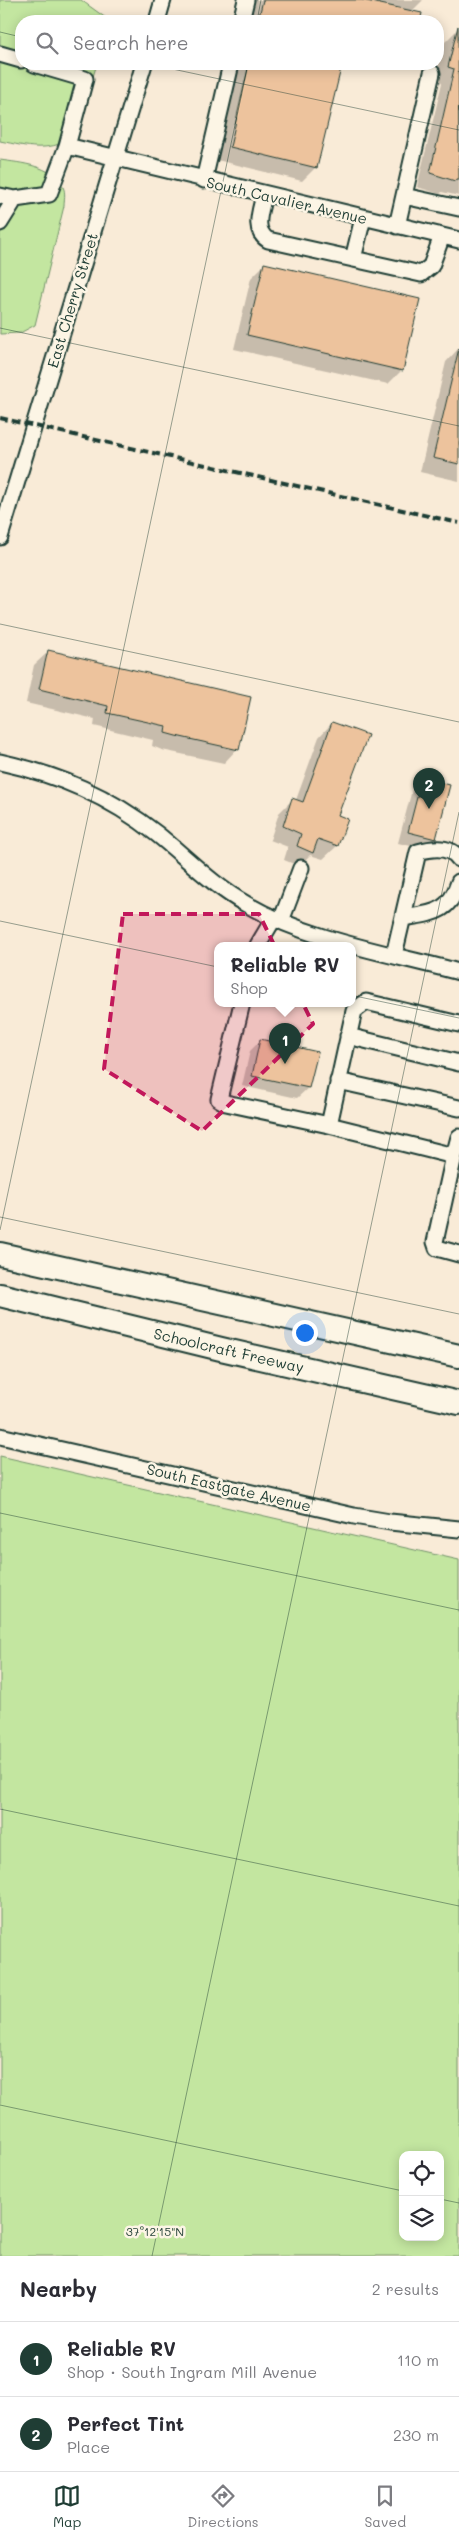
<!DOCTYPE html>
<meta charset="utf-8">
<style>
body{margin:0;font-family:Mali,sans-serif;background:#f2f2f3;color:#2b2b33}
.controls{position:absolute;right:15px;bottom:15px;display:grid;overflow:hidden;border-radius:10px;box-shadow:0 2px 12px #0003}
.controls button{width:45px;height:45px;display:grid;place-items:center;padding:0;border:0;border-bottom:1px solid #e1e1e2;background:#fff;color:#2b2b33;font:25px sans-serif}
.you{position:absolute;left:304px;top:1332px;width:18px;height:18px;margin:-12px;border:4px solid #fff;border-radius:50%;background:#1a73e8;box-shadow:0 0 0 8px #1a73e833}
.badge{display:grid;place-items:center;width:32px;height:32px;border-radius:50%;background:#1f3d34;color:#fff;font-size:16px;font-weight:700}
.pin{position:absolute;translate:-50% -41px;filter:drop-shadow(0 1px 2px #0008)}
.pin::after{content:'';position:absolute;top:26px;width:18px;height:15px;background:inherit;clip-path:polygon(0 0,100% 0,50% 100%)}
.popup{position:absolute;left:214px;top:942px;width:142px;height:65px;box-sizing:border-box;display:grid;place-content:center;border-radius:10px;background:#fff;filter:drop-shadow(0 1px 4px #0005);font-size:16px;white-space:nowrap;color:#7c7c81}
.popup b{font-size:19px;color:#2b2b33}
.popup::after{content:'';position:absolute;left:50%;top:100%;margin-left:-10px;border:10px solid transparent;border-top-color:#fff}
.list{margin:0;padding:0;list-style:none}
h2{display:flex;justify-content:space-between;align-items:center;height:65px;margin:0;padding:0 20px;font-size:21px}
h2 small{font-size:16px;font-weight:400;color:#7c7c81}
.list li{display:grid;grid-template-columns:32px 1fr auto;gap:15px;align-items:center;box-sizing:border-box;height:75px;padding:0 20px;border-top:1px solid #e1e1e2}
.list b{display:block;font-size:19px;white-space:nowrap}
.list p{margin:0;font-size:16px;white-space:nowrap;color:#7c7c81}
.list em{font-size:16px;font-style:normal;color:#7c7c81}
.icon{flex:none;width:28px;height:28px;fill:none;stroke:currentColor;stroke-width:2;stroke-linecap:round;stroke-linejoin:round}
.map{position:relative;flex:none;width:459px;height:2256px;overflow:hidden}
.search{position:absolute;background:#fff;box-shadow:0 2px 12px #0003;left:15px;right:15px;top:15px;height:55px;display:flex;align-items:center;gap:12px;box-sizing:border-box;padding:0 18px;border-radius:20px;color:#7c7c81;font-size:19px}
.sheet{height:215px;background:#fff}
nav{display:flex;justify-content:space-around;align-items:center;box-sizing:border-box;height:70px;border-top:1px solid #e1e1e2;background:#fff;font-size:14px;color:#7c7c81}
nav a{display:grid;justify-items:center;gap:2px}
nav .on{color:#1f3d34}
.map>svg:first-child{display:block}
.green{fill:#c3e6a0;stroke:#71926a;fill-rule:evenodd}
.shadow{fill:#0003}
.building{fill:#edc39d;stroke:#1f3d34}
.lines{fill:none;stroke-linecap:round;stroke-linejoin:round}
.minor-casing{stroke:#1f3d34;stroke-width:19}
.highway-casing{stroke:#1f3d34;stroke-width:26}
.minor{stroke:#fcf5e5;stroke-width:15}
.highway{stroke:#fcf5e5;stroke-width:22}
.rail{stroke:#1f3d34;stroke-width:4;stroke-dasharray:8 4;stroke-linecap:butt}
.marked{fill:#c2185b;fill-opacity:0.2;stroke:#c2185b;stroke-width:4;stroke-dasharray:10 6;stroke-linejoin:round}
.ticks{fill:none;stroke:#1f3d34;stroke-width:1;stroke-opacity:0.45}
.labels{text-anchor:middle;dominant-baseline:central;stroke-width:5;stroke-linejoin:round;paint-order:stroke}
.street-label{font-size:15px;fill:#1f3d34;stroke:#fcf5e5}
.ticks-label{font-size:12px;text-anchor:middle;fill:#1f3d34;stroke:#fcf5e5;stroke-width:5;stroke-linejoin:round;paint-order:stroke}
</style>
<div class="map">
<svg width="459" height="2256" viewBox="0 0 459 2256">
<rect width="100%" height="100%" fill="#f9ebd7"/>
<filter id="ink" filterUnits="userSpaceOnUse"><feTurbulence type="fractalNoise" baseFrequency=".02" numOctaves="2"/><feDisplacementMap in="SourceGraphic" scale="10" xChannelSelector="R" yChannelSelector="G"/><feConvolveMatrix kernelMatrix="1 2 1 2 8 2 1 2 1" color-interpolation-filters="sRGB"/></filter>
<g filter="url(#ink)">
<!-- green -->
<path class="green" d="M0,0h81l29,21h-89v43h76l-24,75c-29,13 -43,8 -73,2z
M0,160c21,3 52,5 63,27 3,5 1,14 1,19l-29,119 -15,8 -20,1z
M0,1456l459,104v696h-459zM403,2155h37v82h-37z"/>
<!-- shadow -->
<path class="shadow" d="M253,0h170l-12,12 9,2 -2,7h-169z
M459,28v168l-17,-4 -2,2 -23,-7 25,-104 -7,-2 10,-39z
M239,64h101l-24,103 -14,14 -85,-21z
M264,265l138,105 -14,14 -154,-35 17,-71z
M459,348v133l-39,-9 26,-110z
M48,652l189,97 -13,14 -62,-13 -10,-4 1,-6 -59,-14 1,-7 -69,-16 8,-38z
M332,723l4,93 11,3 -10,27 -14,13 -13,-4 -11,11 -15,-6 4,-13 -18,-7 9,-27 14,-14 3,1 23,-63z
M423,779l12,60 -11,10 -26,-6 14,-53z
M261,1040l55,13 -8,35 -11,10 -55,-12 8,-35z"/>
<!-- building -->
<path class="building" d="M263,0h99l60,13 -2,8h-162z
M458,26l1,153h-3l-1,2 -25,-8 24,-104 -6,-2z
M249,64h93l-25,104 -87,-21z
M264,263l156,36 -17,72 -156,-36z
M459,348v116l-26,-6z
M48,650l203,47 -12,53 -63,-14 -11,-3 1,-7 -59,-13 1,-7 -69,-17z
M332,722l36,13 -30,80 10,4 -10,27 -20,-7 -5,14 -16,-7 4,-12 -18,-8 9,-28 11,4z
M422,778l28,7 -14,54 -28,-7z
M260,1039l58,13 -9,36 -57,-12z"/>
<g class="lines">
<defs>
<path id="minor" d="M157,21l6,-21
M241,21l5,-21
M0,54l21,6
M34,64l51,15 -18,67 392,94
M204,180l27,-116
M264,195c-3,15 -12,35 4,45l153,34 10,-8 11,-30
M0,196l15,3 34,-5 18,-48
M404,196l55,12
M0,223l15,-24
M397,226l35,-153
M353,259l10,-41
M0,537l144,-473
M0,762c59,13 109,34 157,72 30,24 55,51 89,70 64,37 143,49 213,68
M403,918c29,-5 46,-4 56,-36
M281,921l20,-53
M258,945l16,-27
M394,955l24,-103c14,-4 32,-7 41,7
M242,1003l-23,96 7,4 103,22
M459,1024l-93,-22 -12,9 -25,114 125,31 -19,86 2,6 22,6
M348,1036l111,27
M338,1081l121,27
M454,1156l5,-19
M0,1436l354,80 36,6 69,7"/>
<path id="highway" d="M0,1254l459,102
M0,1295l221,54 238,54"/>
</defs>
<!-- minor casing -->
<use href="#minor" class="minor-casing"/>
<!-- highway casing -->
<use href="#highway" class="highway-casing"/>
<!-- minor -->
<use href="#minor" class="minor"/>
<!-- highway -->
<use href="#highway" class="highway"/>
<!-- rail -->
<path class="rail" d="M0,418l459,105"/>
</g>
</g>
<!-- marked area -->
<path class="marked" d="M123,914h136l54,110 -111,107 -98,-62z"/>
<!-- ticks -->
<path class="ticks" d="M257,21l4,-21M0,32l21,5M149,64l310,66M0,328l459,98M0,624l459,98M0,921l459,97M0,1217l459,97M0,1230l248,-1166M0,1513l459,97M0,1809l459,97M0,2105l403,86M440,2199l19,4M152,2256l307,-1444"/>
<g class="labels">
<!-- street labels -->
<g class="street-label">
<text transform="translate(287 200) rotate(13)">South Cavalier Avenue</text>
<text transform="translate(72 300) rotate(-73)">East Cherry Street</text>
<text transform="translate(229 1350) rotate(13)">Schoolcraft Freeway</text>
<text transform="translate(229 1487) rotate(13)">South Eastgate Avenue</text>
</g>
</g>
<g class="ticks-label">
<text x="155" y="2236">37°12'15"N</text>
</g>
</svg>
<div class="controls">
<button><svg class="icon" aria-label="locate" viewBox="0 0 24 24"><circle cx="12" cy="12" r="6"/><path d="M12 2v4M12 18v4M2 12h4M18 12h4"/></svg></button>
<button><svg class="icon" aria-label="layers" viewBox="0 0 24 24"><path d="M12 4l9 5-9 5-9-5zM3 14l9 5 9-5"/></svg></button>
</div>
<div class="you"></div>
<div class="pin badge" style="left:285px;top:1064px">1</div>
<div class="popup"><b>Reliable RV</b>Shop</div>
<div class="pin badge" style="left:429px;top:809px">2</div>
<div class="search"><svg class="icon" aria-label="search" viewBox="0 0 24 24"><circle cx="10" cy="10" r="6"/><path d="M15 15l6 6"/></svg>Search here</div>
</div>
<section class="sheet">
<h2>Nearby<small>2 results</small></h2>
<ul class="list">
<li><span class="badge">1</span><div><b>Reliable RV</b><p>Shop · South Ingram Mill Avenue</p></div><em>110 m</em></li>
<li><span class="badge">2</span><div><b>Perfect Tint</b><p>Place</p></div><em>230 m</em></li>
</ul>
</section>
<nav>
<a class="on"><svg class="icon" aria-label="map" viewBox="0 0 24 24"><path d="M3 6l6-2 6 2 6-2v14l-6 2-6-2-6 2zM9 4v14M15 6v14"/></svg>Map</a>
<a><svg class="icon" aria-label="directions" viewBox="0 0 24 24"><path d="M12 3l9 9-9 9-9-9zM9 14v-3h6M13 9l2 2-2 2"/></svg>Directions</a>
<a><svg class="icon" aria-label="saved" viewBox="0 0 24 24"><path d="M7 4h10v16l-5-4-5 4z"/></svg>Saved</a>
</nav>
